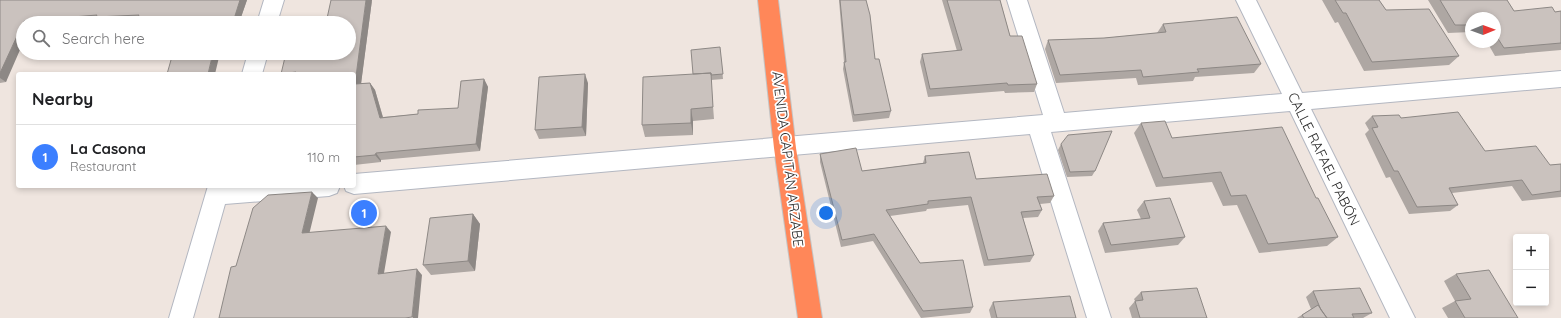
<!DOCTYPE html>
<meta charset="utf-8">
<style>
body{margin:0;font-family:Quicksand,sans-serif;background:#f6f6f6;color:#202124}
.controls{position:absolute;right:12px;bottom:12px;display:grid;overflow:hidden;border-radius:4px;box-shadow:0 2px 6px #0003}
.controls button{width:36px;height:36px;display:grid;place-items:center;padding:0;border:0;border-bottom:1px solid #e0e0e0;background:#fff;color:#202124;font:20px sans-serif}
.compass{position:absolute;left:1465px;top:12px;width:36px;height:36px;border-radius:50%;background:#fff;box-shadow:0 2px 6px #0003;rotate:89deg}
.you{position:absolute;left:826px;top:213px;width:14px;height:14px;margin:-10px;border:3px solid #fff;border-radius:50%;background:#1a73e8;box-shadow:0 0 0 6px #1a73e833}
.badge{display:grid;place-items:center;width:26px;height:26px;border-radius:50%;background:#3b7fff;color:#fff;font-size:13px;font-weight:700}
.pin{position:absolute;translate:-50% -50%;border:2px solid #fff;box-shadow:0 1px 4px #0006}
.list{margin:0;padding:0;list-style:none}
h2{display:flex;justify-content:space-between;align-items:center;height:52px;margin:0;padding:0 16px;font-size:17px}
h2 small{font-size:13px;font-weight:400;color:#757577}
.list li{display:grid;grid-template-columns:26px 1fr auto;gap:12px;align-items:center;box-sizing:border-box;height:64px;padding:0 16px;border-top:1px solid #e0e0e0}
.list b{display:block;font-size:15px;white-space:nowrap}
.list p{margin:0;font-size:13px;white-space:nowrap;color:#757577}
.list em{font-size:13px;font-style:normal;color:#757577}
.icon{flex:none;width:22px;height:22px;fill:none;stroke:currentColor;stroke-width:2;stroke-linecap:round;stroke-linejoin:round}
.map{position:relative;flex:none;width:1561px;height:318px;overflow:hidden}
.search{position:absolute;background:#fff;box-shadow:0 2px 6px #0003;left:16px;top:16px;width:340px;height:44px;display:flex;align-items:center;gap:10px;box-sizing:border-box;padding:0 14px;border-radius:22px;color:#757577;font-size:15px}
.panel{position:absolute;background:#fff;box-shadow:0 2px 6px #0003;left:16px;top:72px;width:340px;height:116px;border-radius:4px}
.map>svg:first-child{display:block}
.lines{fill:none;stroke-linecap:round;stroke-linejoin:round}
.minor-casing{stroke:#b3b7c1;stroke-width:2}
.highway-casing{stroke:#c4c4c4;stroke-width:2}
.minor{fill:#fff;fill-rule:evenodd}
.highway{fill:#ff8759;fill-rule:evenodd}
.wall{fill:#aea7a3}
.shaded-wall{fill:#8d8885}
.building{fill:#cac2be;stroke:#8d8885}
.labels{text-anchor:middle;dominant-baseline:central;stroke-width:3.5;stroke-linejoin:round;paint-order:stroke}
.street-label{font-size:14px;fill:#2d2d2d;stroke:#fff}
</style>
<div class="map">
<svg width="1561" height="318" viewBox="0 0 1561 318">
<rect width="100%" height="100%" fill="#efe5df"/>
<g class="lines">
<defs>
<path id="minor" d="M264,0h20l-7,23h-20z
M1007,0h20l37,113 218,-19 -46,-94h20l46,93 259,-22v16l-250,22 104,209h-25l-100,-207 -239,21 60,186h-24l-57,-184 -676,60 -8,-3 -2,-5h10v-12l689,-59z
M248,53h20l-6,21h-20z
M208,186h132l-3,7 -8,3 -104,8 -32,114h-24z"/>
<path id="highway" d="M758,0h20l18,148 26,170h-24l-24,-170z"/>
</defs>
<!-- minor casing -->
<use href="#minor" class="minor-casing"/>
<!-- highway casing -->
<use href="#highway" class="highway-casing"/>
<!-- minor -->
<use href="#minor" class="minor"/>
<!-- highway -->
<use href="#highway" class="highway"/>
</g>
<!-- wall -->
<path class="wall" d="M0,0h247l-8,23h-104l1,-2 -34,2 -2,-2 -24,2h-53l-17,59 -6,1z
M372,0l-11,83h9l5,7 8,27 35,-3 40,-6 26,-29 4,8 -8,64 -99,9v2l-27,3v-91h-73l68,-21z
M839,0h27l9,59 16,52 -2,7 -36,4 -10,-53 1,-7z
M942,0h58l10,36 27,48 -3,8 -29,1 -1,-2 -76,6 -8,-35 2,-8 35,-3z
M1322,0h57l7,10 73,46 -10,9 -85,6 -26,-49 -3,1z
M1428,0h79l7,11 41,1 6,-1v39l-66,6 -8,-14h8v-24h-24v14l-23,1z
M1163,24l98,40 -7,9 -59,4 -2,4 -55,4 -2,-7 -80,5 -11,-34 3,-9 56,-2 53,-5z
M720,47l3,32 -12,1 3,39 -21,2v14l-48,2 -3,-12z
M588,83l-2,53 -47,3 -4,-9z
M1372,116l29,2 84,33 65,14 11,-1v33l-39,4 -10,-15 -60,7 6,12 -8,6 -41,3 -19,-37 -4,1 -21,-44 4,-4 -4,-7z
M1141,123l31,15 144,60 22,39 -11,9 -68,7 -22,-48 -14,1 -11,-24 -56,5 -22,-54z
M1061,144l34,27 -3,5 -25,1 -9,-27z
M820,154l42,17 61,-8 2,-7 51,23 78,17 -4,7 -10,1 2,6 -4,7 -15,1 11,37 -4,7 -46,4 -16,-61 -41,4 -1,2 -36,5 30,47 53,44 -3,6 -49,5 -48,-77 -32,6 -21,-85z
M1144,201l41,36 -7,8 -73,8 -7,-22 5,-8 38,-4 -4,-9z
M473,214l7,10 -5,47 -44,4 -8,-10z
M1456,274l62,44h-70l-6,-10 13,-7 -11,-20z
M1313,291l59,22 -9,5h-66l14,-9 -5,-12z
M1141,292l66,26h-75l-3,-10 6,-7 -1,-2z
M993,302l83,16h-85l-2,-8z"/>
<!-- shaded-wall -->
<path class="shaded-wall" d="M240,0h7l-8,23h-2l-3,-4z
M366,0h6l-12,92 -5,-8z
M24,21l2,2h-3v20l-17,39 -6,-4v-5z
M213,53h7l-5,21h-7z
M585,74l3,9 -2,53 -4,-9z
M484,79l4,8 -8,64 -4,-7z
M370,83l5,7 10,35 -5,-7z
M691,109l2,12v14l-2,-12z
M376,153l5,7v2l-6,-7z
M312,192l6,6 -10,41 -6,-6z
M473,214l7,10 -5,47 -7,-10z
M386,226l5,6 -8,47 -5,-5z
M417,269l5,6 -4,43h-5l-1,-1z"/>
<!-- building -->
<path class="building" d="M0,0h240l-6,19 -13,1v3h-86l4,-8 -43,2 1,-2 -73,6 -24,52z
M331,0h35l-11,84 15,-1 10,35 38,-4v-4l40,-2 3,-27 23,-2 -8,65 -100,9 -1,2 -21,2v-83h-58v-2l-15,2 5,-21h63v-30h-23z
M840,0h26l4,15 5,44h4l12,52 -37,4 -10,-53h2z
M947,0h53l10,36h12l15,48 -29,1 -1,-2 -77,6 -8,-35 40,-4z
M1335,0h44l7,10 43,-1 30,47 -87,6 -26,-49h-3z
M1440,0h67l7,11 38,-4 3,5 6,-1v32l-57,5 -9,-14v-16h-24v7h-16z
M1237,17l24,47 -64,5 2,3 -56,5 -2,-7 -81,5 -12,-35 56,-2 62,-6 -3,-8z
M720,47l3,27 -12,1v-2l-18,1 -2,-24z
M173,53h40l-5,21h-41z
M711,73l2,34 -22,2v14l-49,2 1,-48z
M585,74l-3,53 -47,3 4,-53z
M1458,112l27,39 51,-5 14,19 11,-1v27l-29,4 -10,-15 -73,8 9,17 -41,2 -19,-36h-4l-22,-43 6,-1 -6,-11 27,-1 2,3z
M1165,121l7,17 110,-11 34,71h2l20,39 -70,7 -22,-49 -15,1 -10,-24 -58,6 -22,-55z
M1112,131l-17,40 -25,1 -9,-28 7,-9z
M856,148l6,23 64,-8 -1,-7 44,-4 7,27 71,-5 7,22 -17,1 5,13 -21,2 13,43 -46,5 -17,-63 -43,4v3l-42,6 34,53 43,-3 10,47 -50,4 -49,-77 -32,6 -22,-86z
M312,192l-10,41 84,-7 -8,48 39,-5 -5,48 -7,1h-186l12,-51 5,-1 17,-58 15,-13z
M1170,198l15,39 -74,8 -8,-22 47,-5 -6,-17z
M473,214l-5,47 -45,4 7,-47z
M1489,270l29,48h-53l-10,-17 16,-2 -15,-25z
M1197,288l10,30h-67l-5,-17 8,-1 -2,-8z
M1360,288l12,25 -20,1 2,4h-27l-6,-8 -8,-19z
M1070,296l6,22h-79l-4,-16z
M1318,305l9,13h-23l-2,-3z"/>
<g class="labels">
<!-- street labels -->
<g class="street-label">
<text transform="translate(788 159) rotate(83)">AVENIDA CAPITÁN ARZABE</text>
<text transform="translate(1324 159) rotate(64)">CALLE RAFAEL PABÓN</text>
</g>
</g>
</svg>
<div class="controls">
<button>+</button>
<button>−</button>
</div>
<svg class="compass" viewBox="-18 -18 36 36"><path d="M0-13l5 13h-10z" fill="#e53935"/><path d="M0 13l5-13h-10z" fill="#757577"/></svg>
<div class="you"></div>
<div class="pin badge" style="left:364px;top:213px">1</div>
<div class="search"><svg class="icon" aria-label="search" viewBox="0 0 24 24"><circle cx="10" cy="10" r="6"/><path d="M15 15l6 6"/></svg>Search here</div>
<section class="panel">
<h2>Nearby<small></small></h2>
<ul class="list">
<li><span class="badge">1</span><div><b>La Casona</b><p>Restaurant</p></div><em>110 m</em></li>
</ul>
</section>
</div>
